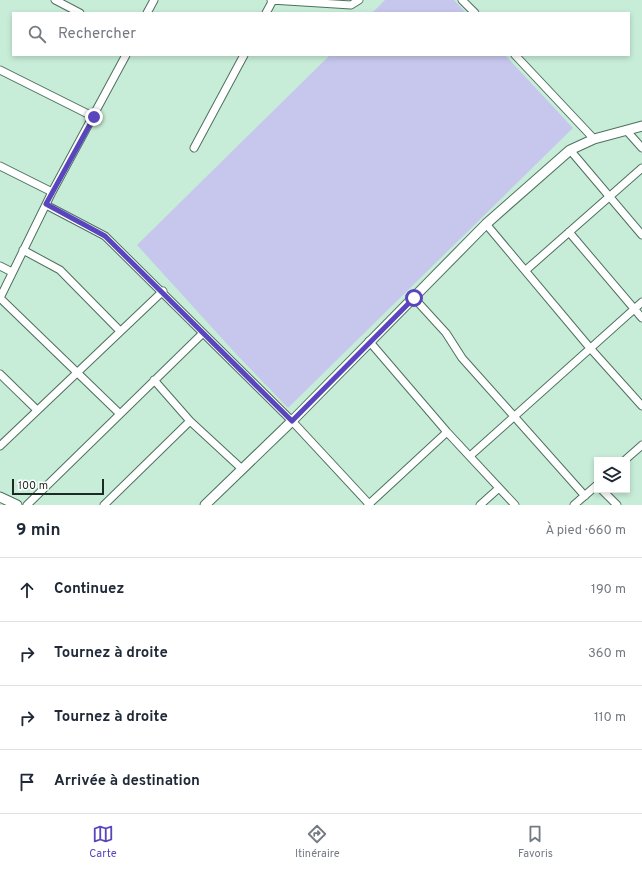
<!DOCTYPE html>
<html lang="fr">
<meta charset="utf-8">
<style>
body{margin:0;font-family:Overpass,sans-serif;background:#f2f2f3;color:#1f2937}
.controls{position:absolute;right:12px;bottom:12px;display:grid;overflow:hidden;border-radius:0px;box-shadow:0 2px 6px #0003}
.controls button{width:36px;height:36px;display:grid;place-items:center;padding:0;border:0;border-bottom:1px solid #e0e1e3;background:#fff;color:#1f2937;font:20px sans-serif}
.scale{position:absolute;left:12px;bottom:10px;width:92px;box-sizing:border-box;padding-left:4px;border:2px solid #1b2a22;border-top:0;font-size:11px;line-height:14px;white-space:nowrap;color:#1b2a22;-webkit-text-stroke:3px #fff;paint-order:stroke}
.stop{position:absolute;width:12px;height:12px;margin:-9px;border:3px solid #5945bd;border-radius:50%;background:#fff}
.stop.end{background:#5945bd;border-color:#fff;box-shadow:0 1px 4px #0008}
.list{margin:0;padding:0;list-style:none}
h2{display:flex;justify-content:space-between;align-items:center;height:52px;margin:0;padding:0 16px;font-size:17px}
h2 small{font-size:13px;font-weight:400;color:#747a83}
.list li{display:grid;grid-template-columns:26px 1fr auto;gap:12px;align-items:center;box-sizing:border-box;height:64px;padding:0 16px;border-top:1px solid #e0e1e3}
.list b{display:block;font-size:15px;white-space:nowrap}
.list em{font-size:13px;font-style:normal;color:#747a83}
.icon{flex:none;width:22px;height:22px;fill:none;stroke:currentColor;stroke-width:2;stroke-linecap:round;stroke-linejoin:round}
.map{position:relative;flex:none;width:642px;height:505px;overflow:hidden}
.search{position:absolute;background:#fff;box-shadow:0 2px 6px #0003;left:12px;right:12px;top:12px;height:44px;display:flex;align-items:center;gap:10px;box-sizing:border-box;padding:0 14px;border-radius:0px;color:#747a83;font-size:15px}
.sheet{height:308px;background:#fff}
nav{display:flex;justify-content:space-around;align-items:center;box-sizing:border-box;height:56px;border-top:1px solid #e0e1e3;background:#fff;font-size:11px;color:#747a83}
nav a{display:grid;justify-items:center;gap:2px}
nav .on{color:#5945bd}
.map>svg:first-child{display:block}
.green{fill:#c7c7ed}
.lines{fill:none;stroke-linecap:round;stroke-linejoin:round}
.minor-casing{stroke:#4d705e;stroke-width:9}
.tertiary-casing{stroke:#4d705e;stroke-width:11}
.minor{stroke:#fff;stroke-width:7}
.tertiary{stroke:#fff;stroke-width:9}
.route{stroke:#5945bd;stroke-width:5}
</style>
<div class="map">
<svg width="642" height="505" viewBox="0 0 642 505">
<rect width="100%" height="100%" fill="#c7edd8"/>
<!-- green -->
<path class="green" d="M385,0h69l12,13h-94z
M330,55h175l68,73 -285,280 -51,-53 -100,-110z"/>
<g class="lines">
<defs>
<path id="minor" d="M55,0l25,13
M271,0l80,5 8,-5
M462,0l13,13
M147,13l7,-13
M266,13l7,-13
M515,55l79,84
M0,70l94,47
M626,130l16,18
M194,148l50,-93
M570,150l72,85
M0,166l52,26
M46,205l59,31 187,185 78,84
M486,224l104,124 52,58
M569,232l73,86
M23,250l37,20 60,61
M0,266l12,6
M526,270l116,-102
M0,298l52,-106 74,-137
M0,298l120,116
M414,298l32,35 16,25 123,138
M369,341l78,91 68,73
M0,374l37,36
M154,380l36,41 52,48
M0,446l163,-155
M470,456l172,-154
M625,460l17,-15
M602,490l15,15
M27,505l175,-171
M104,505l86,-84
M368,505l79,-73
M480,505l19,-17
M574,505l23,-20"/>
<path id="tertiary" d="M0,497l17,8
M205,505l87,-84 194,-197 84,-74 24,-11 48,-13"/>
</defs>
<!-- minor casing -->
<use href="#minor" class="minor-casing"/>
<!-- tertiary casing -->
<use href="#tertiary" class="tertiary-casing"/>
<!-- minor -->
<use href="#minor" class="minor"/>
<!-- tertiary -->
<use href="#tertiary" class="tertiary"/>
</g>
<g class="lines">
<!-- route -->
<path class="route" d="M94,117l-48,87 59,32 187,185 122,-123"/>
</g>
</svg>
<div class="controls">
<button><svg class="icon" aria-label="layers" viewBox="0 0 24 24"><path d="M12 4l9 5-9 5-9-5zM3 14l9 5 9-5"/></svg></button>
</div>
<div class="scale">100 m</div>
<div class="stop" style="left:414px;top:298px"></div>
<div class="stop end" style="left:94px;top:117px"></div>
<div class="search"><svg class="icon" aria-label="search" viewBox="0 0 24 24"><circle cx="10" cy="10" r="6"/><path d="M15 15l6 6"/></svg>Rechercher</div>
</div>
<section class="sheet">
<h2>9 min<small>À pied · 660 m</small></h2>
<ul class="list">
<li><svg class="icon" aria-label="ahead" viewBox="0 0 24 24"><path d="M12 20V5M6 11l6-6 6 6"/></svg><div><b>Continuez</b></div><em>190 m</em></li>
<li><svg class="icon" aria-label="right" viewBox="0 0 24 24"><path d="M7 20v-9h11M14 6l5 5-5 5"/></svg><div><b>Tournez à droite</b></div><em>360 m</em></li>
<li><svg class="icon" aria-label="right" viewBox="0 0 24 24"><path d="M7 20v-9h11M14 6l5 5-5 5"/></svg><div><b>Tournez à droite</b></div><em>110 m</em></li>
<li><svg class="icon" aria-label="arrive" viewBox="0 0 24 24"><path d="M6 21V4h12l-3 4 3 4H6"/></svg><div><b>Arrivée à destination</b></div></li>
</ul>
</section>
<nav>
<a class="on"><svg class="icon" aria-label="map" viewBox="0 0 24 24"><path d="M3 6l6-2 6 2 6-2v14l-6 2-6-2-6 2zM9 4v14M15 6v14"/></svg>Carte</a>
<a><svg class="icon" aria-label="directions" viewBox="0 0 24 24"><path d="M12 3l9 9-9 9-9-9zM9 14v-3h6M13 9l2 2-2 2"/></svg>Itinéraire</a>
<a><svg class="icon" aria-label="saved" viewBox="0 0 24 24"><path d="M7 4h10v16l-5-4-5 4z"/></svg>Favoris</a>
</nav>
